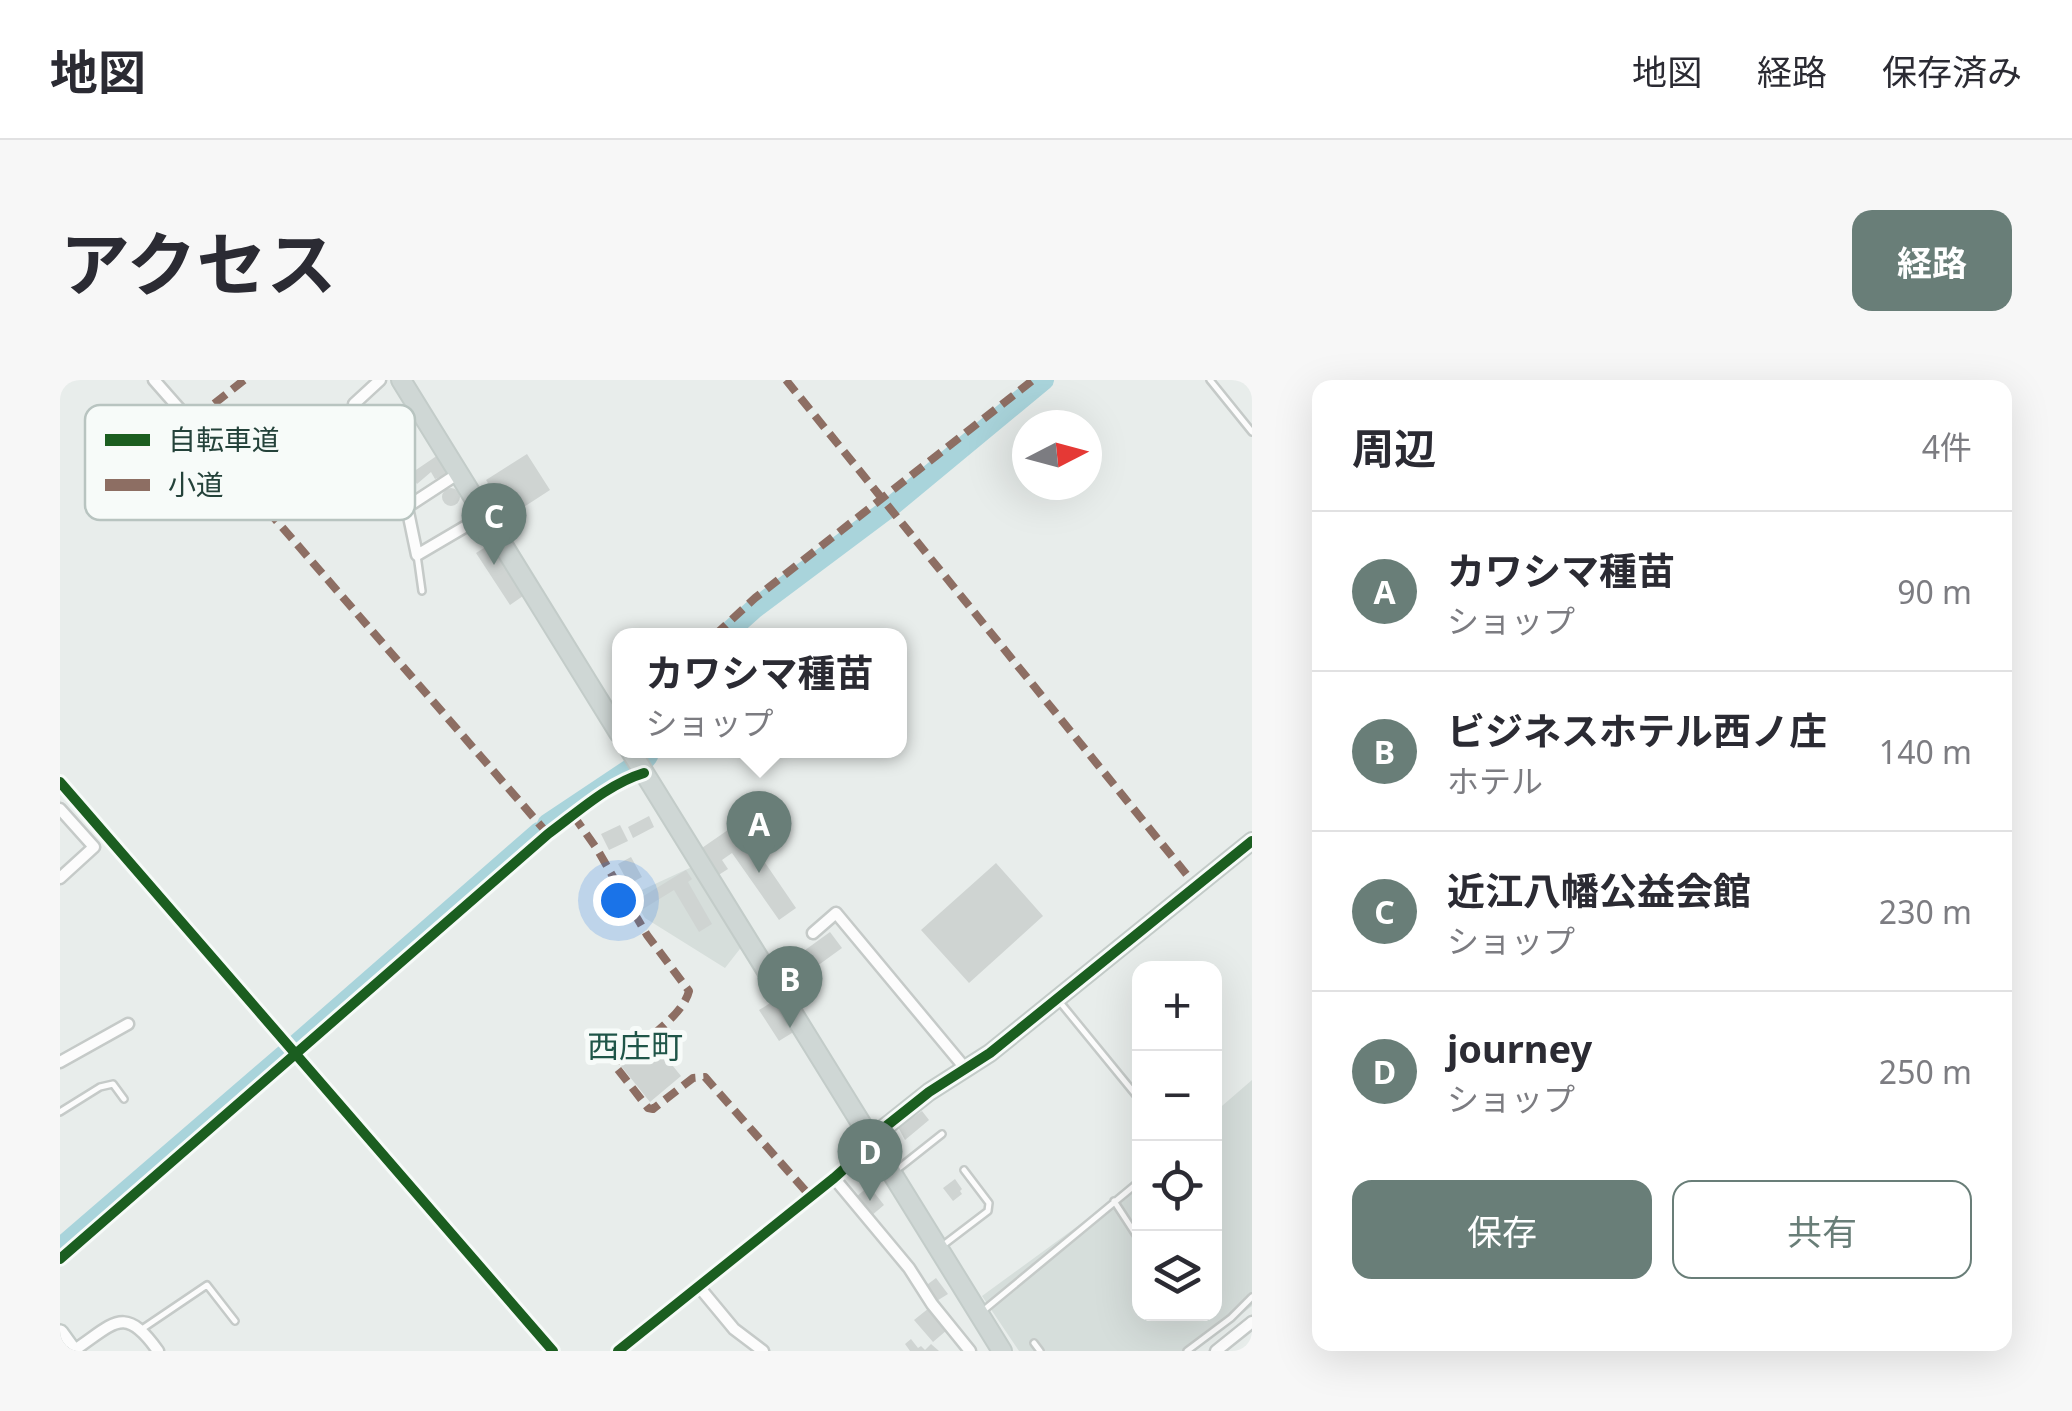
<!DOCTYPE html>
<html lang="ja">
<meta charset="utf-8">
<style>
body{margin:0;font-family:"Noto Sans","Noto Sans JP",sans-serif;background:#f7f7f7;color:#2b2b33}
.controls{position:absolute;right:30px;bottom:30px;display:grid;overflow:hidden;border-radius:20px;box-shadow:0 10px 40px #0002}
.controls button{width:90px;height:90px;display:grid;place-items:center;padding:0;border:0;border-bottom:2px solid #e1e1e2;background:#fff;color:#2b2b33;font:50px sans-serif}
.compass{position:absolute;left:952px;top:30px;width:90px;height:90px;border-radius:50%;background:#fff;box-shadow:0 10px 40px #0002;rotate:84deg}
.you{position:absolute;left:558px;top:520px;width:35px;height:35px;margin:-25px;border:8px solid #fff;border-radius:50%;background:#1a73e8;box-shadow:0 0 0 15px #1a73e833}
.badge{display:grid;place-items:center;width:65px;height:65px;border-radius:50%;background:#697e78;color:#fff;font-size:32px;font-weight:700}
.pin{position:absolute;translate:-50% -82px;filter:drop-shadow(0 2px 5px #0008)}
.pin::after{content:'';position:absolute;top:52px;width:35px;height:30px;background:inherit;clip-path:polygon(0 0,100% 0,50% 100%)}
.popup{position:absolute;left:552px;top:248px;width:295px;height:130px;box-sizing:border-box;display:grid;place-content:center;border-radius:20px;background:#fff;filter:drop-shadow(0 2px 8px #0005);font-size:32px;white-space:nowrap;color:#7c7c81}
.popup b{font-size:38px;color:#2b2b33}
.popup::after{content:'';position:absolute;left:50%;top:100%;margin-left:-20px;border:20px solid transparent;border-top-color:#fff}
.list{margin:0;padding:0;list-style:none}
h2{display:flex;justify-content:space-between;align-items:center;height:130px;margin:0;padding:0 40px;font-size:42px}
h2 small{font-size:32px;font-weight:400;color:#7c7c81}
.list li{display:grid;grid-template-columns:65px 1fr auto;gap:30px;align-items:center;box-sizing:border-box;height:160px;padding:0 40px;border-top:2px solid #e1e1e2}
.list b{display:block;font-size:38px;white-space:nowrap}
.list p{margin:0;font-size:32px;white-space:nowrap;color:#7c7c81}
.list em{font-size:32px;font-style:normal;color:#7c7c81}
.actions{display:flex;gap:20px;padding:30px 40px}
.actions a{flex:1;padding:22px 0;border:2px solid #697e78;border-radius:20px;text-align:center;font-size:35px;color:#697e78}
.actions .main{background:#697e78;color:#fff}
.icon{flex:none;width:55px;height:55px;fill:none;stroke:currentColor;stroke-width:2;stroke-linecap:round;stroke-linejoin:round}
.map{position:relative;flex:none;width:1192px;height:971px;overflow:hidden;border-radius:20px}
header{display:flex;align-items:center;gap:60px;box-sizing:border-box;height:140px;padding:0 50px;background:#fff;border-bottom:2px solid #e1e1e2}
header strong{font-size:48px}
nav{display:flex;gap:55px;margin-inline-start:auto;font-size:35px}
.intro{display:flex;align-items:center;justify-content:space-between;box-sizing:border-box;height:240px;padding:0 60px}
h1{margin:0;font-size:70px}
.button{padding:25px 45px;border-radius:20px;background:#697e78;color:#fff;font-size:35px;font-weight:700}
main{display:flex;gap:60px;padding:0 60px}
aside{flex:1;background:#fff;border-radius:20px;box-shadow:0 10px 40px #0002}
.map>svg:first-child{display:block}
.built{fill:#d6dedb}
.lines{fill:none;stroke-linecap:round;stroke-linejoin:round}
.river{stroke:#a9d4db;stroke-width:20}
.building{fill:#cfd4d2}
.lane-casing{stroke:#c5cac8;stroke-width:10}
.street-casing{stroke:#c5cac8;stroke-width:15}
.secondary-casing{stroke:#c3cbc8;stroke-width:20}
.primary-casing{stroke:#c3ccc9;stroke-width:22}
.lane{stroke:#fcfcfc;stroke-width:5}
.street{stroke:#fcfcfc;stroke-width:10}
.secondary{stroke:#fcfcfc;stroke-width:15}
.primary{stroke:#cfd7d5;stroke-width:18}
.quiet{stroke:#8d6e63;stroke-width:8;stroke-dasharray:15 8;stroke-linecap:butt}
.cycleway-casing{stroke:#f7fbf9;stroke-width:16}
.cycleway{stroke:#1b5e20;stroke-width:10}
.labels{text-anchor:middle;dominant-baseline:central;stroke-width:10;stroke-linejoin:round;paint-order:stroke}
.quarter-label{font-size:32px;fill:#1f5548;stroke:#f7fbf9}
.key{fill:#f7fbf9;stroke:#b8c4c0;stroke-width:2.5}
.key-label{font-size:28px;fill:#24423a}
</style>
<header>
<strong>地図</strong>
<nav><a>地図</a><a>経路</a><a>保存済み</a></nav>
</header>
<div class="intro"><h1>アクセス</h1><a class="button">経路</a></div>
<main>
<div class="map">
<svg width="1192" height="971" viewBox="0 0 1192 971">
<rect width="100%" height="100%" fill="#e8edeb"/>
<!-- built -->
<path class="built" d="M634,486l49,79 -18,23 -80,-50 -14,-23z
M1192,700v226l-57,45h-176l-37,-55 104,-76 53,-45 1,139h74l1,-202z"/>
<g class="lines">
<!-- river -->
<path class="river" d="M665,255l29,-26 139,-104 151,-125
M584,381l4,-5 -4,-6
M487,444l87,-58
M233,667l246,-215
M0,868l225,-194"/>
</g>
<!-- building -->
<path class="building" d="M467,74l23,36 -40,26 -24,-36z
M378,75l11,19 -14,5 -4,-7 -14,12 -7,-10z
M382 117a9 9 0 1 1 18 0a9 9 0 1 1-18 0Z
M432,163l31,53 -13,9 -34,-52z
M589,436l5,11 -21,11 -5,-11z
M678,443l58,85 -17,12 -47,-67 -10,7 6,9 -11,7 -18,-26z
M560,445l8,16 -19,9 -8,-16z
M571,477l11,20 -13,7 -11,-20z
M936,483l47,53 -74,67 -48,-53z
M626,490l6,9 -4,3 24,42 -13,8 -25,-42 -31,19 -6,-9z
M770,552l12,16 -29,21 -12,-16z
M715,620l25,28 -21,13 -20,-31z
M592,660l29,36 -31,26 -29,-36z
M862,731l7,9 -24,20 -7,-13z
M895,799l7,10 -2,2 2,3 -9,7 -10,-13z
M809,806l15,19 -13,11 -15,-19z
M876,898l12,16 -13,8 -11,-15z
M869,928l18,22 -14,12 -19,-22z
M851,959l7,9 3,-2 4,4 6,-6 8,7h-29l-5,-7z"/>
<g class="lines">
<defs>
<path id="lane" d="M1150,0l42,52
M357,175l5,36
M999,621l81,99
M0,732l40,-25 13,-3 11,15
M834,792l48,-38
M1154,797l1,1
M1054,821l26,40
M882,866l46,-35 1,-8 -25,-33
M924,930l156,-129
M82,949l65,-44 28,36
M974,963l6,8
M1127,971l44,-33 21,-21"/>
<path id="street" d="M94,0l37,42
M320,0l-26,24v21l53,82 10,48 68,-40
M347,127l52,-34
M0,402l493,569
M0,429l34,38 -34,31
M753,553l23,-20 129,155
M0,682l68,-38
M774,798l75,90 23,36 38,47
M0,879l488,-425c30,-22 60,-50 96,-61
M640,908l34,41 29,22
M13,971c41,-27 51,-48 85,0
M558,971l216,-173 28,-25 8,-14
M1156,971l36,-29"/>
<path id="secondary" d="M810,759l59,-47 61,-39 262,-212
M0,953l13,18"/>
<path id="primary" d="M341,0l218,353
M570,370l372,601"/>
</defs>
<!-- lane casing -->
<use href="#lane" class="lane-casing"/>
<!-- street casing -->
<use href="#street" class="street-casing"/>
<!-- secondary casing -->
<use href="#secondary" class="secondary-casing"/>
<!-- primary casing -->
<use href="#primary" class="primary-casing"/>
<!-- lane -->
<use href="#lane" class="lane"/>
<!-- street -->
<use href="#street" class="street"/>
<!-- secondary -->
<use href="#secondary" class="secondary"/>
<!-- primary -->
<use href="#primary" class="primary"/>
<!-- quiet -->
<path class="quiet" d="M184,0l-53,42 357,412
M726,0l410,506
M655,255l40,-37 278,-218
M513,435l24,34 50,86 42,56c-6,26 -52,55 -72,71l-1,5 32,41 5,1 40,-31 12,-1 106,120"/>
<defs>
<path id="cycleway" d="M0,402l493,569
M0,879l488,-425c30,-22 60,-50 96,-61
M558,971l216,-173 28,-25 8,-14 59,-47 61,-39 262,-212"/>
</defs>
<!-- cycleway casing -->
<use href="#cycleway" class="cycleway-casing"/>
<!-- cycleway -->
<use href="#cycleway" class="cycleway"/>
</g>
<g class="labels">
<!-- quarter labels -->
<g class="quarter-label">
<text x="575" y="665">西庄町</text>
</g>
</g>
<!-- legend -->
<rect x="25" y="25" width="330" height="115" rx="15" class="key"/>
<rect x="45" y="54" width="45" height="12" fill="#1b5e20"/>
<rect x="45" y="99" width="45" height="12" fill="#8d6e63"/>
<g class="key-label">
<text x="108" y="70">自転車道</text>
<text x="108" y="115">小道</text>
</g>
</svg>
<div class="controls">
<button>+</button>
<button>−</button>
<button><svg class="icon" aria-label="locate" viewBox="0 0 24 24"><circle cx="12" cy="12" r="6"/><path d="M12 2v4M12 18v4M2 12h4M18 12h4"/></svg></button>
<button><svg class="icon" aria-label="layers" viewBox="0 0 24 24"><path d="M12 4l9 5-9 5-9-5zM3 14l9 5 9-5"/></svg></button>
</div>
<svg class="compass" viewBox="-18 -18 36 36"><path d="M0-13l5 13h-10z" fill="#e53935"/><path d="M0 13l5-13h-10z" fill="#7c7c81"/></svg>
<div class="you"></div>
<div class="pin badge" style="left:699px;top:493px">A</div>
<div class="popup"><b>カワシマ種苗</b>ショップ</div>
<div class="pin badge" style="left:730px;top:648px">B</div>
<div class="pin badge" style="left:434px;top:185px">C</div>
<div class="pin badge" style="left:810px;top:821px">D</div>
</div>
<aside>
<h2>周辺<small>4件</small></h2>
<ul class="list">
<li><span class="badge">A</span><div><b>カワシマ種苗</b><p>ショップ</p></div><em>90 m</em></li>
<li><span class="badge">B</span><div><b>ビジネスホテル西ノ庄</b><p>ホテル</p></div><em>140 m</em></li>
<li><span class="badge">C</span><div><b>近江八幡公益会館</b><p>ショップ</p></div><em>230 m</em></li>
<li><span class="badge">D</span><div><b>journey</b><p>ショップ</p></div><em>250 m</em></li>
</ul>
<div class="actions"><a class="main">保存</a><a>共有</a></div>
</aside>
</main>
